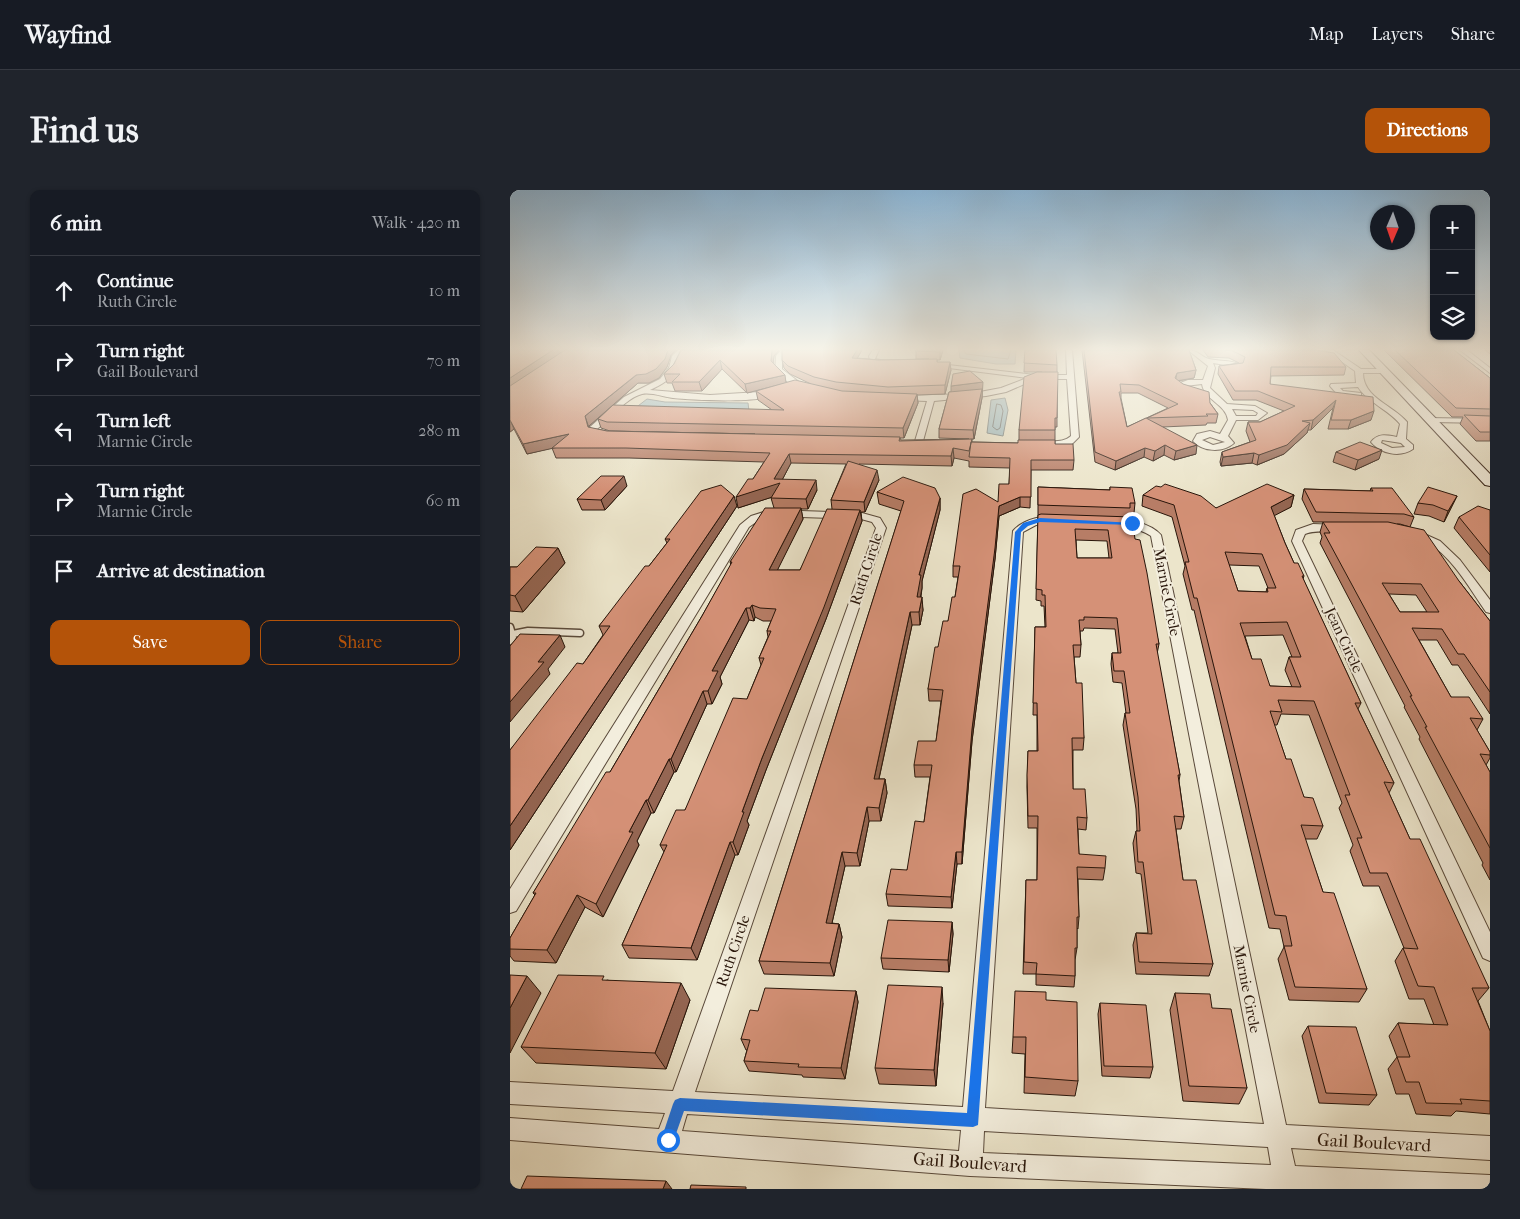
<!DOCTYPE html>
<meta charset="utf-8">
<style>
body{margin:0;font-family:"IM FELL French Canon",serif;background:#20242c;color:#f1f3f6}
.controls{position:absolute;right:15px;top:15px;display:grid;overflow:hidden;border-radius:10px;box-shadow:0 1px 4px #0004}
.controls button{width:45px;height:45px;display:grid;place-items:center;padding:0;border:0;border-bottom:1px solid #363941;background:#171b24;color:#f1f3f6;font:25px sans-serif}
.compass{position:absolute;left:860px;top:15px;width:45px;height:45px;border-radius:50%;background:#171b24;box-shadow:0 1px 4px #0004;rotate:182deg}
.stop{position:absolute;width:15px;height:15px;margin:-11px;border:4px solid #1a73e8;border-radius:50%;background:#fff}
.stop.end{background:#1a73e8;border-color:#fff;box-shadow:0 1px 5px #0008}
.list{margin:0;padding:0;list-style:none}
h2{display:flex;justify-content:space-between;align-items:center;height:65px;margin:0;padding:0 20px;font-size:21px}
h2 small{font-size:16px;font-weight:400;color:#9ea1a6}
.list li{display:grid;grid-template-columns:32px 1fr auto;gap:15px;align-items:center;box-sizing:border-box;height:70px;padding:0 20px;border-top:1px solid #363941}
.list b{display:block;font-size:19px;white-space:nowrap}
.list p{margin:0;font-size:16px;white-space:nowrap;color:#9ea1a6}
.list em{font-size:16px;font-style:normal;color:#9ea1a6}
.actions{display:flex;gap:10px;padding:15px 20px}
.actions a{flex:1;padding:11px 0;border:1px solid #b45309;border-radius:10px;text-align:center;font-size:18px;color:#b45309}
.actions .main{background:#b45309;color:#fff}
.icon{flex:none;width:28px;height:28px;fill:none;stroke:currentColor;stroke-width:2;stroke-linecap:round;stroke-linejoin:round}
.map{position:relative;flex:none;width:980px;height:999px;overflow:hidden;border-radius:10px}
header{display:flex;align-items:center;gap:30px;box-sizing:border-box;height:70px;padding:0 25px;background:#171b24;border-bottom:1px solid #363941}
header strong{font-size:24px}
nav{display:flex;gap:28px;margin-inline-start:auto;font-size:18px}
.intro{display:flex;align-items:center;justify-content:space-between;box-sizing:border-box;height:120px;padding:0 30px}
h1{margin:0;font-size:35px}
.button{padding:12px 22px;border-radius:10px;background:#b45309;color:#fff;font-size:18px;font-weight:700}
main{display:flex;gap:30px;padding:0 30px}
aside{flex:1;background:#171b24;border-radius:10px;box-shadow:0 1px 4px #0004}
.map>svg:first-child{display:block}
.water{fill:#9fbcc2;stroke:#6f7978}
.lines{fill:none;stroke-linecap:round;stroke-linejoin:round}
.shore{stroke:#646866;stroke-width:1}
.lane-casing{stroke:#59493a;stroke-width:9}
.street-casing{stroke:#59493a;stroke-width:2}
.secondary-casing{stroke:#28150a;stroke-width:2}
.lane{stroke:#f3eedd;stroke-width:6}
.street{fill:#f3eedd;fill-rule:evenodd}
.secondary{fill:#f3eedd;fill-rule:evenodd}
.wall{fill:#b77d66;stroke:#28150a;fill-rule:evenodd}
.shaded-wall{fill:#956653;stroke:#28150a}
.building{fill:#d59177;stroke:#28150a;fill-rule:evenodd}
.route{fill:#1a73e8}
.labels{text-anchor:middle;dominant-baseline:central;stroke-width:4;stroke-linejoin:round;paint-order:stroke}
.street-label{font-size:15px;fill:#28150a;stroke:#f3eedd}
.near-street-label{font-size:18px;fill:#28150a;stroke:#f3eedd}
</style>
<header>
<strong>Wayfind</strong>
<nav><a>Map</a><a>Layers</a><a>Share</a></nav>
</header>
<div class="intro"><h1>Find us</h1><a class="button">Directions</a></div>
<main>
<aside>
<h2>6 min<small>Walk · 420 m</small></h2>
<ul class="list">
<li><svg class="icon" aria-label="ahead" viewBox="0 0 24 24"><path d="M12 20V5M6 11l6-6 6 6"/></svg><div><b>Continue</b><p>Ruth Circle</p></div><em>10 m</em></li>
<li><svg class="icon" aria-label="right" viewBox="0 0 24 24"><path d="M7 20v-9h11M14 6l5 5-5 5"/></svg><div><b>Turn right</b><p>Gail Boulevard</p></div><em>70 m</em></li>
<li><svg class="icon" aria-label="left" viewBox="0 0 24 24"><path d="M17 20v-9H6M10 6l-5 5 5 5"/></svg><div><b>Turn left</b><p>Marnie Circle</p></div><em>280 m</em></li>
<li><svg class="icon" aria-label="right" viewBox="0 0 24 24"><path d="M7 20v-9h11M14 6l5 5-5 5"/></svg><div><b>Turn right</b><p>Marnie Circle</p></div><em>60 m</em></li>
<li><svg class="icon" aria-label="arrive" viewBox="0 0 24 24"><path d="M6 21V4h12l-3 4 3 4H6"/></svg><div><b>Arrive at destination</b></div></li>
</ul>
<div class="actions"><a class="main">Save</a><a>Share</a></div>
</aside>
<div class="map">
<svg width="980" height="999" viewBox="0 0 980 999">
<rect width="100%" height="100%" fill="#ece5cb"/>
<filter id="stains"><feTurbulence type="fractalNoise" baseFrequency=".004" numOctaves="4"/><feColorMatrix values="0 0 0 0 .2 0 0 0 0 .09 0 0 0 0 .02 0 0 0 .5 -.17"/></filter>
<radialGradient id="worn" r=".72"><stop offset=".6" stop-color="#630" stop-opacity="0"/><stop offset="1" stop-color="#630" stop-opacity=".3"/></radialGradient>
<!-- water -->
<path class="water" d="M449,160h57l-1,14h-19l-36,-6z
M495,208l3,12 -5,26 -16,-3 4,-33z
M137,209l18,3 83,1 1,8 -115,-2z"/>
<g class="lines">
<!-- shore -->
<path class="shore" d="M454,160l2,4 42,5 3,-9
M487,214l4,1 2,6 -3,17 -3,2 -4,-3z"/>
<defs>
<path id="lane" d="M0,437l3,10 -3,4
M3,444l15,-3 52,2"/>
<path id="street" d="M168,160h7c-6,7 -5,9 -8,17 -5,12 -16,18 -27,23l60,5 65,-4 4,2c-15,11 -86,7 -106,5 -9,-1 -22,-6 -31,-4 -16,4 -32,25 -45,35l13,4v4l-18,-2 -2,-8 34,-30 36,-18 9,-11 3,-12z
M271,160h7l-6,6v13l17,13 13,4v4l-19,-4 -18,-14 1,-16z
M363,160h6l-4,9 16,3v2l-21,-2 -1,-6z
M556,160h6l7,87 -8,8 -31,3 -4,-3c10,-7 25,0 35,-9l-4,-57h-31l-30,13 -20,4 -52,5 -11,40 -4,3 -4,-3 12,-40 -27,-1h-3v-4l72,-2 32,-6 26,-10 -94,-12 -2,-3 104,12h32z
M678,160c10,0 13,7 21,9 12,3 20,0 32,6v4l-15,3 -4,-2 1,-2 9,-2 -19,-3 2,5 -5,20 17,16 28,2 12,7 -9,7h-22l-8,16 6,7c-11,10 -31,9 -41,-2l4,-7 13,-3 10,3 8,-14c-2,-16 -24,-20 -26,-36l-17,2 8,6 -4,2 -14,-9 13,-5h15l5,-14zM722,219l21,1 5,3 -2,3h-20zM700,247l15,5 -12,3 -11,-5z
M815,160h8l28,19h26v4h-24c0,25 30,32 44,49l-1,17 7,6v4c-13,9 -32,5 -42,-7 7,-9 15,-7 26,-5l3,-13c-12,-15 -32,-21 -42,-37l-18,1 3,3 18,2v4l-23,-2 -8,-9 1,-2 25,-1 -1,-12zM872,250l19,3 4,4 -13,1 -11,-5z
M950,160h7l23,18v5z
M917,228l63,1v4l-60,-1h-3z
M260,320l92,3 18,5 6,10 -191,564 268,15 50,-576c9,-11 35,-20 47,-10l-1,2 -23,2 -13,7 -38,576 279,16 -113,-588c-14,-10 -34,-7 -42,-14 11,-9 44,3 52,13l125,590 204,11v24l-199,-12 4,18 195,9v14h-224l-296,-13 -460,-36v-22l149,11 6,-16 -155,-9v-22l163,9 203,-563 -4,-6 -11,-3 -90,-3 -12,4 -10,7 -233,384 -6,2v-24l230,-364 11,-9zM177,924l274,16 -2,21 -277,-20zM474,941l284,16 3,18 -288,-12z
M803,334l27,1 5,3c-7,6 -29,1 -40,6l-3,7 188,391v29l-7,-3 -191,-417 4,-11z
M901,338l29,13 20,19 30,40v13l-4,-1c-16,-23 -30,-49 -53,-66 -8,-6 -20,-8 -27,-15z"/>
<path id="secondary" d="M849,160h10l121,124v12l-5,-1z"/>
</defs>
<!-- lane casing -->
<use href="#lane" class="lane-casing"/>
<!-- street casing -->
<use href="#street" class="street-casing"/>
<!-- secondary casing -->
<use href="#secondary" class="secondary-casing"/>
<!-- lane -->
<use href="#lane" class="lane"/>
<!-- street -->
<use href="#street" class="street"/>
<!-- secondary -->
<use href="#secondary" class="secondary"/>
</g>
<!-- wall -->
<path class="wall" d="M0,160h166l-5,5 -4,12 -8,11 -10,5h-11l-49,43v2l18,3 148,3 -145,-3 -9,-3 -3,-9 174,-9 -14,-10 -2,-9 6,-2 -15,4 -25,-24 -20,22h-27l-3,-8h-5l-3,-9 10,-10 7,-14h98l-5,6 -1,8 13,19 25,1 -21,-10 -6,-6 -2,-8 80,-10 -5,8 22,2 50,-1h-13v-9h27l-3,10h-3v2l14,8 -6,24 -28,1 1,8 -14,35h-4l1,2 68,-1 -30,-1v-9l10,-37 34,-1h-1v7l-8,41h-2v3l46,1 1,-3v-10l23,-58h-18l1,-22 32,15v62h-2v17l19,16 -1,10h-42l-1,38 -10,-1 -21,9 -4,43 -23,182 -10,123h-5l-5,44 -64,-2 -2,-12 21,-24 17,-48 6,-45h-15l-1,-12 22,-24 5,-40h-12l-1,-12 10,-42 10,-26 7,-24 3,-20h-5v-11l45,-64 11,-18 1,-16 -41,-1v-6l-15,-3 -2,8 -93,-2 20,16 -14,32h-4l1,9 -36,98 -60,151 -19,51 2,4 -11,30h-3l-38,105 -68,-2 -7,-13 42,-93 -4,-7 25,-35 62,-111 14,-34 -2,-7 9,-21 -1,-6 4,-10h-8l-8,-4 -1,4 -5,-1 -29,57 2,7 -10,20h-5l-31,68h-2l-20,41h-3l-14,28 2,4 -36,72 -18,-10 -29,56 -42,-2 -4,-5v-18l25,-43 -2,-2 77,-121 92,-156 29,-51 -1,-3 44,-54 -3,-10 1,-1 -34,11 15,-29 11,-17 -135,-4h-73l-4,-10 -25,6 -13,-25 -4,3zM281,273l55,1 -15,36 1,9 -32,61h-23l26,-51 -2,-10h7l9,-19 -35,-10z
M572,160h107l7,20 -2,8 -16,3 32,22 8,11 -2,9h-9l-1,2 -43,2 33,27 -22,6 -10,-5 -11,6 -9,-4 -29,13 -20,-8zM611,203h17l30,15 -41,19 -6,-29z
M693,160h113l30,17 -2,8 -73,1 -1,8 101,36 -23,9h-20l5,-21 -22,22h-3l-1,3 -23,21 -27,11 -5,-2 -31,3 -1,-4 2,-10 28,-10 -4,-11 2,-9h12l24,-11 -28,-11h-23l-15,-26 1,-8 20,-3 -10,-5 -21,-1z
M874,160h70l36,28v63h-14l-16,-17 3,-7h-11z
M975,160h5v4z
M826,262l43,7 -24,11 -22,-8z
M117,296l-22,24h-23l-5,-11z
M528,297l72,3v-3l25,16 -1,10h-4l-1,4 30,127 -2,10 23,121 -1,6 5,36 -3,12h-5l7,51 30,84 -4,12 -73,-2 -3,-29 3,-12h12l-7,-59 -5,-1 -3,-30 3,-12h1l-1,-22 -13,-84 2,-12h1l-4,-30 -9,-1 -2,-18 1,-11h6l-3,-24 -31,-1 -1,3h-3l1,14 -1,12h-6l2,26 8,55 -1,12h-10v39l14,29 -1,12 -8,-1 1,25 26,14 -2,12 -25,-1 1,38 -1,12 -1,-1v20l-2,12v16l-1,11 -38,-2v-11h-13l3,-94h11v-52h-9l-1,-41 1,-36h9v-36h-4l2,-88h10l-1,-21h-3v-5l-5,-1 2,-84zM566,350l31,1 2,17h-32z
M861,298l43,29 -4,10 -10,-3h-3l62,57 31,40v93l-32,-49h-6l-15,-25h-18l32,57 32,22 -6,11 13,22v6l-4,7 4,7v108l-8,-15 1,-2 -64,-124 1,-2 -16,-30 1,-1 -85,-163 2,-6 -2,-5 3,-10h-10l-11,-23 2,-10 66,2zM879,404l27,1 11,17h-27z
M367,302l63,6v12l-18,71v7l-1,9 2,13 -3,15h-8l-33,154h6l2,14 -6,28h-12l-9,45h-15l-13,57 7,1 3,13 -8,39 -70,-2 -5,-13 142,-450 -22,-7z
M633,305l73,13 78,-13 -3,12 -17,8 11,28 9,20 10,13 -1,3 58,124 -3,6 36,74 -5,10 21,46 79,149 -11,13 12,30v83l-34,-3 -5,5 -35,-2 -7,-20h-13l-8,-25 9,-12 -8,-21 9,-13 36,2 -10,-26h-15l-14,-38 8,-13h1l-25,-62h-16l-13,-35 3,-6 -14,-37 3,-5 -33,-88 -28,-1 -4,11h-3l12,34 18,38 19,29 -6,13h-12l18,53 44,97 -8,13 -70,-2 -11,-41 6,-12 -4,-18 -11,-1 -75,-318h-2l-9,-36 2,-8 -13,-49 -30,-11zM719,375l30,1 9,22h-1l-1,4 -28,-1zM773,445l9,22h-3l-4,13 7,17 -22,-1 -18,-27 -7,-23z
M947,306l-13,26 -15,-6 -15,-2 4,-11z
M227,316l-227,344v-100l73,-86 20,-29 -4,-9 50,-60 18,-23 -2,-4z
M980,320v62l-36,-44 5,-11z
M48,358l7,15 -42,49 -13,-1v-44h7z
M442,732l1,12 -4,38 -66,-3 -2,-11z
M97,790l83,20 -24,69 -130,-6 -15,-16z
M346,801l2,11 -13,77 -42,-2 -1,-2 -53,-4 -5,-10 3,-11h-1l-5,-11 17,-28z
M665,803l37,15 35,80 -8,16 -56,-3 -13,-91z
M536,810l32,81 -3,15 -51,-3 1,-39 -13,-1 1,-16z
M433,813l-7,83 -57,-2 -4,-16z
M590,813l53,64 -3,11 -48,-2 -4,-62z
M798,836l69,69 -8,10 -50,-2 -17,-67z"/>
<!-- shaded-wall -->
<path class="shaded-wall" d="M43,160h14l-57,39v-11z
M158,160h8l-5,5 -4,12 -8,11 -10,5h-11l-49,43 3,11 -7,-21z
M262,160h7l-5,6 -2,14 -1,-9z
M347,160h5l-9,16 -1,-8z
M430,160h3l-3,10z
M210,170l2,9 -20,22 -3,-9z
M440,172l1,8 -6,24v-9z
M686,180l-2,8 -18,3 -2,6 3,-14z
M275,185l1,8 -39,10 -2,-9z
M473,192l-1,16 -8,41 -1,-9 -22,-36v-8z
M407,204l1,9 -14,35 -1,-10z
M826,210l-3,8 -22,22 2,-10z
M864,221l-3,9 -23,9 3,-9z
M0,230l4,9 -4,3z
M800,233l-3,10 -23,21 -27,11 2,-10z
M59,244l3,10 -45,10 -4,-10z
M655,255l-1,10 -11,6 2,-10z
M687,255l-1,9 -22,6 2,-9z
M443,258l1,10 -2,8 -1,-10z
M635,258l-1,9 -29,13 1,-9z
M872,260l-3,9 -24,11 3,-10z
M744,263l-2,10 -31,3 2,-9z
M279,264l2,9 -11,21 2,10 -44,14 -2,-11 38,-18z
M367,280l2,10 -14,32 -1,-10z
M114,286l3,10 -22,24 -4,-10z
M306,290l1,10 -9,19 -2,-10z
M784,305l-3,12 -23,12 3,-12z
M224,306l3,10 -227,344v-24z
M947,306l-13,26 4,-11z
M510,307v10l-21,9 -4,43 -23,182 -10,123v-12l10,-123 27,-223z
M430,308v12l-18,71v7l-4,22 -1,-13 2,-22z
M291,318l2,11 -31,62 -3,-11z
M350,320l2,11 -36,98 -60,151 -19,51 2,4 -11,30 -5,-13 9,-30 20,-54z
M48,358l7,15 -42,49 -8,-16z
M412,407l1,13 -3,15 -1,-13z
M242,415l3,12 -1,4 -4,-13z
M236,418l3,12 -29,57 2,7 -10,20 -4,-13 4,-20z
M400,422l2,13 -36,167 -2,-13z
M50,445l5,12 -17,22 2,5 -40,48v-20l28,-40z
M193,501l4,13 -31,68 -5,-13z
M159,569l5,13 -20,41 -6,-13z
M375,589l2,14 -6,28 -2,-13z
M136,610l5,13 -14,28 2,4 -36,72 -7,-13 33,-72z
M357,617l2,14 -9,45 -3,-13z
M220,652l5,13 -38,105 -6,-12z
M332,662l3,14 -16,70 -3,-13z
M446,662l1,12 -5,44 -1,-11z
M67,705l8,12 -29,56 -9,-13z
M442,732l1,12 -4,38 -1,-12z
M329,734l3,13 -8,39 -4,-13z
M17,786l14,17 -31,60v-45z
M171,793l9,17 -24,69 -11,-16z
M432,797l1,16 -7,83 -2,-16z
M346,801l2,11 -13,77 -4,-11z
M156,991l6,8h-9z"/>
<!-- building -->
<path class="building" d="M0,160h43l-43,28z
M55,160h103l-3,9 -9,10 -10,5 -10,1 -51,41 3,11 19,4 293,6 -1,4 73,-2 -3,12 -16,-3 -2,8 -162,-2 -15,25 42,1 -10,19 -35,-1 9,-15 -44,14 12,-18h5l17,-26 -144,-5h-74l17,-14 -46,10 -13,-24v-34z
M171,160h91l-1,11 14,14 -40,9 -25,-24 -21,22h-27l8,-8h-16l10,-10z
M272,160h75l-5,8 27,2 58,-1v3h13l-5,23 -57,2 -52,-5 -22,-5 -26,-11 -6,-6z
M406,160h24v2l-25,-1z
M515,160h31l1,15 -33,-2z
M574,160h105l7,20 -19,3 -2,5 8,6 26,8 1,11 8,11h-12l2,2 -61,2 31,-14 -39,-19 -19,-1 1,8h-2l8,35 19,-9 51,27 -21,6 -11,-6 -10,6 -10,-3 -29,13 -21,-9z
M715,160h91l18,3 12,14h-75l-1,17 103,13 1,14 -23,9h-20l5,-20 -23,20 -11,1 8,2 -23,22 -28,10 -5,-2 -31,4 -1,-5 34,-12 -8,-18h12l35,-16 -37,-15h-23l-16,-25 24,-3 2,-6 -14,-7z
M885,160h59l36,28v31l-34,-1z
M460,181l13,11 -32,4 2,-12z
M527,182h21l-1,46h-2v12h-36l5,-53z
M285,190l47,11 75,3 -14,34 -296,-6 -9,-3 15,-14 171,5 -28,-19z
M472,199l-9,41 -34,-1 10,-37z
M954,225l26,1v16h-10z
M508,250h37v4h18l1,16h-43v37h-11l-21,9 -4,42 -23,181 -10,123h-6l-5,45 -65,-3 5,-25 16,1 8,-49 9,1 8,-57h-18l4,-24h18l7,-51 -15,-1 7,-42h3l5,-26h5l4,-24h3l5,-31h-7l10,-72 13,-5 22,13 1,-18h10l1,-26 -41,-1 2,-15 47,1z
M850,252l22,8 -24,10 -22,-8z
M338,271l29,9 -13,32 -33,-2z
M91,286h23l-23,24 -24,-1z
M393,287l32,11 5,10 -21,77h2l-4,22h5l-3,15h-9l-36,167h11l-6,29 -12,-1 -10,46 -15,-1 -16,71 13,1 -9,39 -71,-2 145,-460 -27,-9z
M655,294l36,12 15,12 51,-24 27,11 -23,12 14,36 9,20h4l6,13h-2l59,127h-6l39,80 -10,-1 26,57h10l69,149h-17l18,43v70l-30,-2 2,5 -36,-1 -7,-21h-13l-9,-25h13l-12,-34 50,2 -14,-38 -16,-1 -15,-38 15,1 -31,-76h-17l-13,-35h5l-17,-43h5l-36,-94 -36,-1 4,12 -12,-1 16,48h5l13,38 9,1 10,28 -22,-1 22,67 11,1 33,96 -72,-2 -11,-41h8l-6,-30 -11,-1 -78,-317h-3l-9,-36h4l-15,-57 -31,-10 13,-9 5,1zM715,362l37,2 14,34h-9l1,4 -30,-1zM777,432l14,35h-12l12,30 -31,-1 -9,-27h-9l-12,-36z
M211,295l13,11 -224,330v-76l67,-87 6,1 27,-38h-11l46,-60h4l21,-27h-5l36,-48z
M528,297l72,3v-3l22,1 3,15h-5v5l-92,-3z
M918,297l29,9 -9,15 -15,-6 -15,-2z
M861,298h21l22,29 -10,-3 -88,-2 -12,-23 69,2z
M968,316l12,4v45l-31,-38z
M255,318h36l-32,62h31l27,-61 33,1 -36,97 -62,151 -20,54h2l-11,30h-3l-39,106 -69,-3 45,-100h-7l16,-35h9l48,-112 14,1 17,-41h-5l12,-27h-4l9,-22 -16,-1 -8,-3 -2,3h-4l-34,63h6l-10,20h-5l-32,68h-2l-21,41h-2l-17,32h4l-37,72 -19,-9 -30,55 -37,-1v-11l26,-45h-3l73,-121h4l92,-156 30,-54h-2z
M531,324l91,3 3,22 5,1 7,33 12,71h-3l24,131h-2l6,42 -10,-1 9,64h13l17,84 -74,-2 -3,-29 16,1 -9,-72h-5l-2,-31h4l-2,-34 -13,-84h5l-6,-42h-10l-2,-18h9l-4,-35 -33,-1v3h-5l2,25h-8l3,38h6l2,55h-12l1,51h12l2,29 -10,-1 2,37 27,2 -1,12 -28,-1 2,50h-2v31h-2v28l-39,-2 1,-11 -13,-1 2,-82h11l1,-64h-10l-1,-41 1,-24h10l-1,-48h-4l2,-76h11l-1,-32h-3v-5l-6,-1 2,-74zM565,339l33,1 4,28h-35z
M813,332h65l36,8 35,51 31,40v71l-26,-38h-6l-16,-25 -30,-1 39,69h18l14,22 -13,-1 20,34v3l-10,-1 10,18v76l-65,-121h2l-17,-31h2l-88,-163h6zM872,393l39,1 18,28h-39z
M26,357l22,1 -43,48 -5,-1v-28h7z
M10,444l40,1 -22,27h6l-34,40v-56z
M378,730l64,2 -4,38 -67,-2z
M0,785l17,1 -17,32z
M48,785l46,1 -2,4 79,3 -26,70 -134,-6z
M378,795l54,2 -8,83 -59,-2z
M255,798l91,3 -15,77 -43,-1 1,-3 -55,-3 6,-21 -9,-1 9,-29 8,1z
M505,801l31,1v8l31,2 1,79 -53,-4 1,-40h-13z
M665,803l35,1 2,14 19,1 16,79 -58,-2z
M590,813l46,2 7,62 -49,-1z
M798,836l48,1 21,68 -51,-2z
M17,986l139,5 -3,8h-142z
M181,995l55,2v2h-56z"/>
<!-- sky -->
<linearGradient id="sky" x2="0" y2="1"><stop stop-color="#8bb7d9"/><stop offset="0.53" stop-color="#f6f3e8"/><stop offset="1" stop-color="#f6f3e8" stop-opacity="0"/></linearGradient>
<rect width="980" height="300" fill="url(#sky)"/>
<!-- route -->
<path class="route" d="M530,328l95,5 -3,2 -92,-3 -12,4 -7,6 -43,593 -5,2 -289,-16 -12,34 -4,2 -5,-2 -2,-5 12,-36 2,-4 5,-2 287,15 48,-581 8,-9z"/>
<g class="labels">
<!-- street labels -->
<g class="street-label">
<text transform="translate(356 379) rotate(-72)">Ruth Circle</text>
<text transform="translate(657 402) rotate(79)">Marnie Circle</text>
<text transform="translate(834 450) rotate(65)">Jean Circle</text>
<text transform="translate(223 761) rotate(-71)">Ruth Circle</text>
<text transform="translate(737 799) rotate(79)">Marnie Circle</text>
</g>
<!-- near-street labels -->
<g class="near-street-label">
<text transform="translate(864 953) rotate(3)">Gail Boulevard</text>
<text transform="translate(460 973) rotate(4)">Gail Boulevard</text>
</g>
</g>
<rect width="100%" height="100%" filter="url(#stains)"/>
<rect width="100%" height="100%" fill="url(#worn)"/>
</svg>
<div class="controls">
<button>+</button>
<button>−</button>
<button><svg class="icon" aria-label="layers" viewBox="0 0 24 24"><path d="M12 4l9 5-9 5-9-5zM3 14l9 5 9-5"/></svg></button>
</div>
<svg class="compass" viewBox="-18 -18 36 36"><path d="M0-13l5 13h-10z" fill="#e53935"/><path d="M0 13l5-13h-10z" fill="#9ea1a6"/></svg>
<div class="stop" style="left:158px;top:950px"></div>
<div class="stop end" style="left:622px;top:333px"></div>
</div>
</main>
